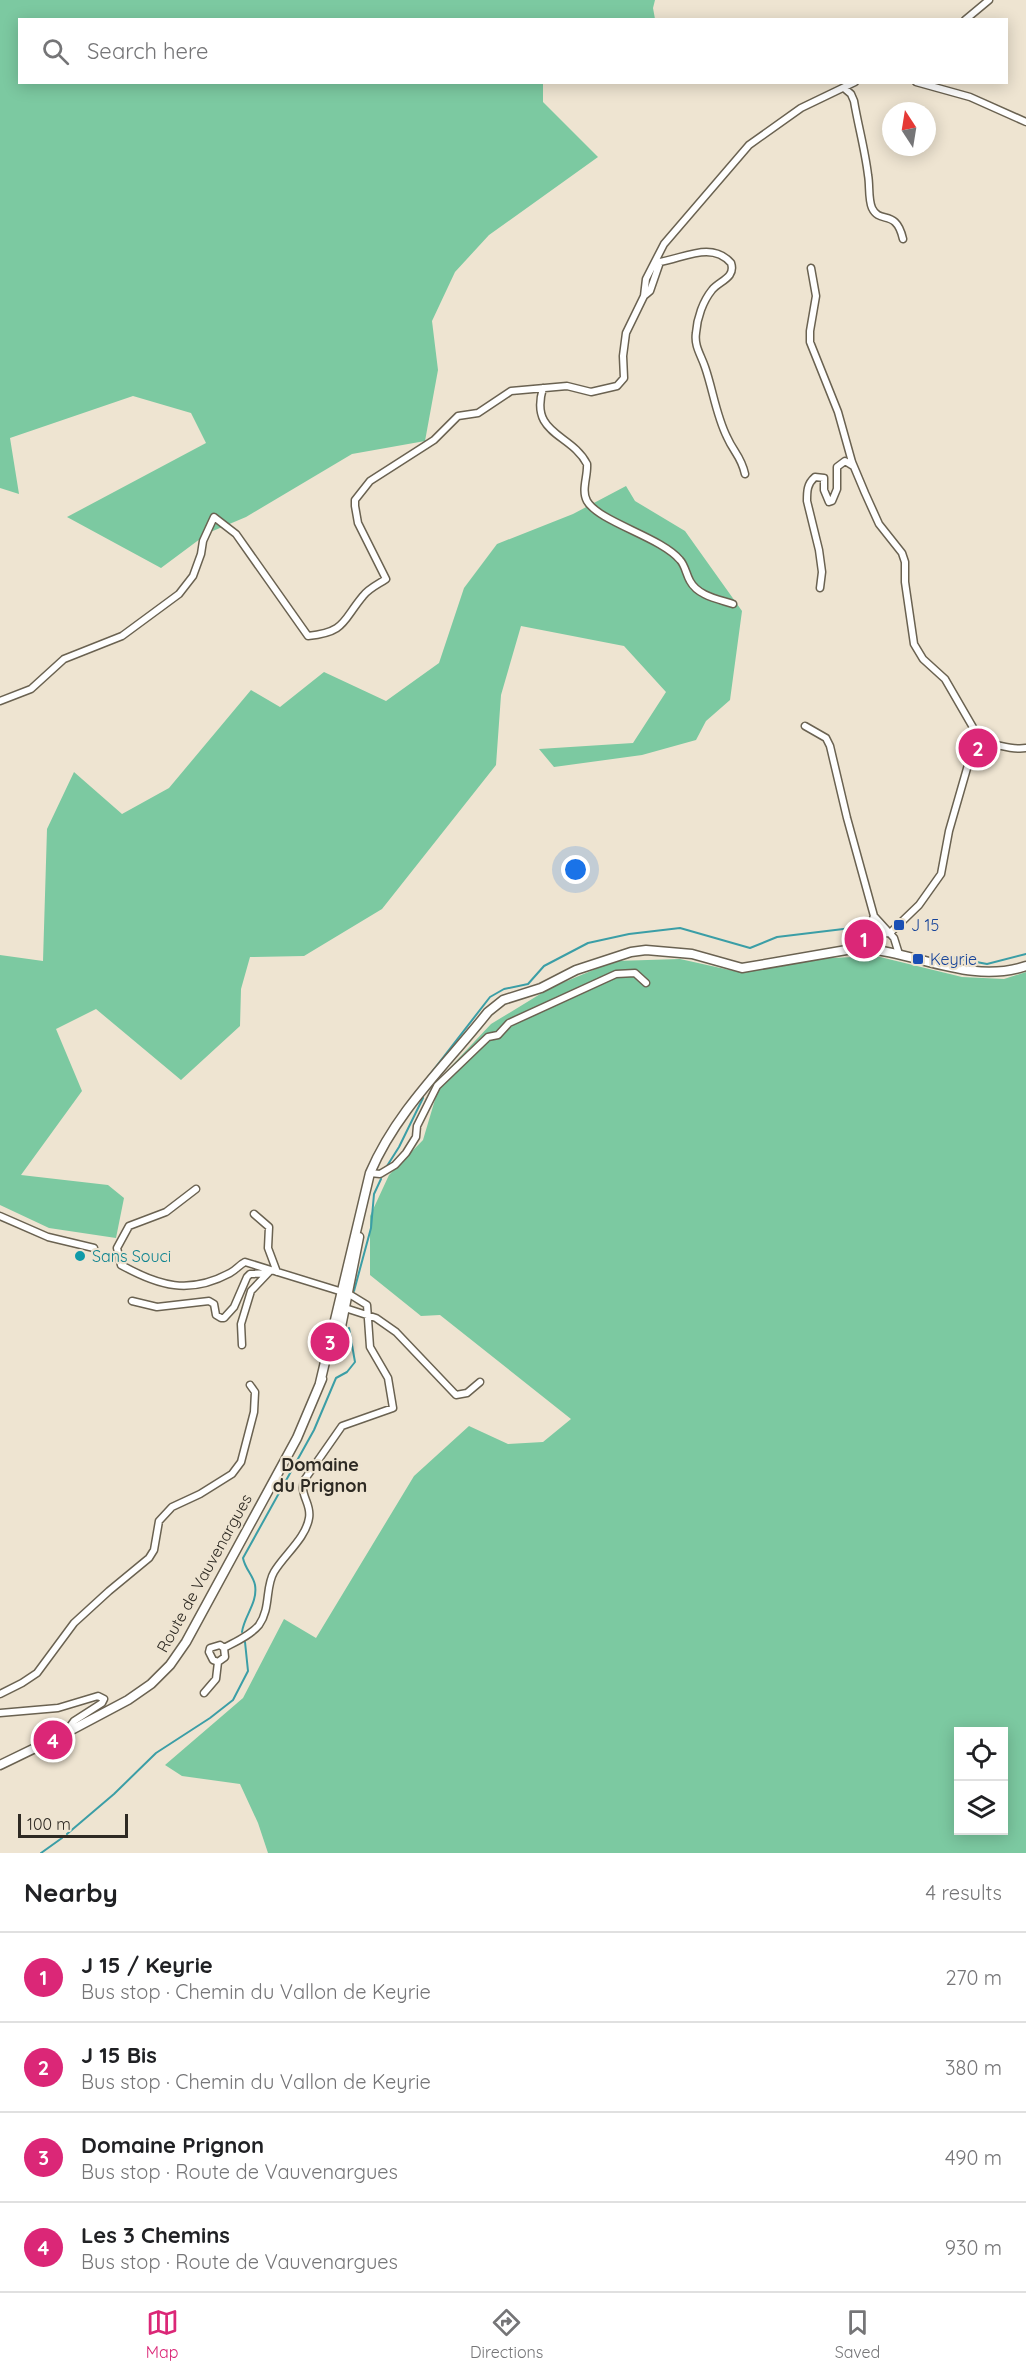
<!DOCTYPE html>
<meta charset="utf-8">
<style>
body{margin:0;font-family:Quicksand,sans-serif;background:#f2f2f2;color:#202124}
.controls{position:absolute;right:18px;bottom:18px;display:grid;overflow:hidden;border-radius:0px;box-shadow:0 3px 15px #0003}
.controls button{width:54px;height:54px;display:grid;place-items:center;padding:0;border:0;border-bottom:2px solid #e0e0e0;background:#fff;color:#202124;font:30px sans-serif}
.compass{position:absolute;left:882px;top:102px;width:54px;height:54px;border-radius:50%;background:#fff;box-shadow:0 3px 15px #0003;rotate:348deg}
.scale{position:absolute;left:18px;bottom:15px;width:110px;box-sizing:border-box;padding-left:6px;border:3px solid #2e2a23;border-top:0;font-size:16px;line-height:21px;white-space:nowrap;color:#2e2a23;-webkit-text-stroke:4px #eee4d1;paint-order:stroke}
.you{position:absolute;left:576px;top:870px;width:21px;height:21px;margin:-15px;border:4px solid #fff;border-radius:50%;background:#1a73e8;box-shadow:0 0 0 9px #1a73e833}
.badge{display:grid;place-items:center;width:39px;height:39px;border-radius:50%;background:#db2777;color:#fff;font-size:20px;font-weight:700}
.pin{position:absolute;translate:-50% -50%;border:3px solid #fff;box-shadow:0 2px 6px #0006}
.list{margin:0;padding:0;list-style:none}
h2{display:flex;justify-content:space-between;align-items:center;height:78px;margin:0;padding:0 24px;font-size:26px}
h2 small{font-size:20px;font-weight:400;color:#757577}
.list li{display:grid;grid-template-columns:39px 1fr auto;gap:18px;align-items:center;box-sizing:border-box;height:90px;padding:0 24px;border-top:2px solid #e0e0e0}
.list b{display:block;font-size:22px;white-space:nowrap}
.list p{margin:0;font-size:20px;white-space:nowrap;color:#757577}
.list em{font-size:20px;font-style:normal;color:#757577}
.icon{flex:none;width:33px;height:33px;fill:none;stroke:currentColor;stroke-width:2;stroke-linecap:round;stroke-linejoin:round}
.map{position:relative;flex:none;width:1026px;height:1853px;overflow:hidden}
.search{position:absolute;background:#fff;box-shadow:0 3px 15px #0003;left:18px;right:18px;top:18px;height:66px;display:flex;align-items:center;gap:15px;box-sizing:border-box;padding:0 21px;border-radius:0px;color:#757577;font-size:22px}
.sheet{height:438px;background:#fff}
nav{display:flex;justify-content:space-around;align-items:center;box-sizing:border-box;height:84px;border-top:2px solid #e0e0e0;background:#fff;font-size:16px;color:#757577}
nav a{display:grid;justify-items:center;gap:3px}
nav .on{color:#db2777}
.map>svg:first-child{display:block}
.green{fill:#7cc9a1;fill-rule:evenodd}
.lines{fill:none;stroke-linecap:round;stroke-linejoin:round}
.stream{stroke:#3b9ea6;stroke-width:2}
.street-casing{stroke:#6a6251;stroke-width:9}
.secondary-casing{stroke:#6a6251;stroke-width:11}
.street{stroke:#fff;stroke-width:6}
.secondary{stroke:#fff;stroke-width:8}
.transit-dot{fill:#1a4fb4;stroke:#eee4d1;stroke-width:2}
.culture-dot{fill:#0f9aa8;stroke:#eee4d1;stroke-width:2}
.labels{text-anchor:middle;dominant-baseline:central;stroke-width:4.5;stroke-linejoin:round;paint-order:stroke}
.transit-label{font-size:16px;fill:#164399;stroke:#eee4d1;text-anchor:start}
.culture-label{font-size:16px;fill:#0d838f;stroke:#eee4d1;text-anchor:start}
.street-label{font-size:16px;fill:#2e2a23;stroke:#eee4d1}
.neighbourhood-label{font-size:18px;font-weight:bold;fill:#2e2a23;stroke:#eee4d1}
</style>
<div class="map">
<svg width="1026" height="1853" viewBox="0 0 1026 1853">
<rect width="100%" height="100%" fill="#eee4d1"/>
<!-- green -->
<path class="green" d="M0,0h655l-2,8 2,11 -635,1v62l523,1v19l55,55 -109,78 -34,37 -23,49 6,49 -13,71 -73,13 -106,63 -38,16 -47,35 -94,-51 139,-74 -15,-30 -58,-17 -123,42 9,56 -19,-6z
M626,486l9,15 50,30 57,80 -12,89 -24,21 -10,19 -54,15 -88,12 -15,-18 94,-6 33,-51 -42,-46 -103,-20 -20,69 -5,70 -114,144 -78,47 -54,1 -9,32 -1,37 -59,54 -85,-71 -40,20 26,62 -61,84 87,10 16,13 -8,40 -67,-10 -49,-23v-250l43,6 4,-132 27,-57 48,42 47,-26 82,-98 29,17 44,-35 62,29 53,-38 25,-75 33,-44 76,-30z
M876,956l86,21 42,2 22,-7v881h-758l-10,-30 -18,-39 -58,-8 -17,-11 78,-67 41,-79 32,19 98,-162 55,-50 39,18 35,-2 28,-23 -131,-104 -19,1 -51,-41v-59l19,-41 34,-35 19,-64 49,-52 59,-36 65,-27 65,-2 63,14 66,-14zM958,1732h46v98h-46z"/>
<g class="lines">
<!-- stream -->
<path class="stream" d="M932,959l13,-3 42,8 39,-10
M428,1077l62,-80 14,-8 24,-5 16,-18 44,-23 41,-9 51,-6 70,20 27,-11 83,-10
M387,1166l12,-19 24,-49
M354,1291l17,-63 3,-34 7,-15
M242,1632c2,-16 16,-29 13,-47 -2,-10 -10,-16 -12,-27l71,-128 22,-52 11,-6 8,-10 -6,-34
M67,1834l47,-40 42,-41 54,-35 23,-18 15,-29 -3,-29
M41,1853l21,-15"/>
<defs>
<path id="street" d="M965,20l24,-20
M916,82l54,15 56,25
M844,88l7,6 3,7c4,24 11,49 14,74 2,10 0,24 4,33 8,17 24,0 31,31
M811,268l5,28 -6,35v11l28,70 14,50 13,31 14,31 23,29 3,9v20l9,62 9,15 22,20 37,64
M644,296l6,-5 10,-29c24,-4 52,-21 71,1 5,15 -12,18 -19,27 -9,11 -15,28 -16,43 -2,13 5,22 9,34 8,23 11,48 22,70 7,16 14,19 18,37
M543,388c-14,47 28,45 44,76 1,12 -6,26 0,37 12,21 74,36 93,59 5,5 6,14 10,21 8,15 28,18 43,23
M820,588l2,-16 -3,-22 -12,-49c0,-10 0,-17 8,-24l9,1v12l5,12 3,-1 5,-12v-22l8,-6 8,5
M0,701l31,-12 33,-30 58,-23 57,-42 14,-18 8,-22 2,-13 11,-24 22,17 72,102c38,-4 34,-15 55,-40 6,-8 16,-12 23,-17l-28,-56 -3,-17v-6l15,-19 64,-41 24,-24 20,-3 33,-22 56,-5 24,6 26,-6 7,-8 -1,-22 3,-23 18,-37 2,-17 18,-35 85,-99 52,-37 54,-26
M805,726l21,12 4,8 17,72 27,98 20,22 5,16
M982,743c15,0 29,8 44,5
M867,934l23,-1 29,-28 22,-31 8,-43 21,-73 12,-15
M858,948l9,-14 7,-18
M370,1173l10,1 15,-9 11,-12 10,-16 1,-11 20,-40 51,-49 10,-2 11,-12 107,-49 19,-1 11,10
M196,1189l-30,23 -37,14 -12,22 4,17c38,21 68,30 109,8 6,-3 9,-8 15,-11l26,8
M254,1214l15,13 -1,21 9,24
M0,1216l48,21 46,11
M132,1301l25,6 52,-6 5,3 2,11 5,3h3l10,-11 13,-30 3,-3 18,-1
M344,1304l1,4 31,10 20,14 60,63 11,-2 13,-11
M224,1648l1,9 -7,5 -5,-2 -4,-8 1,-4 10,-3 4,3c11,-6 27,-13 35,-23 12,-17 6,-38 15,-53 10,-17 32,-34 35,-54 3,-15 -11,-23 -4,-39l37,-53 51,-18 -5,-30 -18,-31 -3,-42 -18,-11 -78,-24 -20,21 -10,33 1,21
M204,1693l12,-14 2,-17
M0,1694l22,-11 15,-10 37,-50 35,-32 40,-33 5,-8 5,-29 13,-14 28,-13 32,-20 9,-12 13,-50 1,-20 -5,-7
M0,1713l58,-5 40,-12 6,3 -2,4 -28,18 -8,11"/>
<path id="secondary" d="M332,1353l9,-26 18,-90
M320,1383l50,-210c27,-63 76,-108 118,-161l15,-12 38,-12 35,-18 55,-18 15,-2 46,4 50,14 116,-20c57,3 111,37 168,18
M0,1765l64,-31 64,-34 23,-16 19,-19 16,-23 111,-204 25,-59"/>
</defs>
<!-- street casing -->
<use href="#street" class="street-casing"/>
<!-- secondary casing -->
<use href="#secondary" class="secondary-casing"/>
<!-- street -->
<use href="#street" class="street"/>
<!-- secondary -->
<use href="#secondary" class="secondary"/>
</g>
<!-- markers -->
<g class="transit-dot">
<rect x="893" y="919" width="12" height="12" rx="3"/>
<rect x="912" y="953" width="12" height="12" rx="3"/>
</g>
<circle class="culture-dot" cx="80" cy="1256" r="6"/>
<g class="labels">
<!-- transit labels -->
<g class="transit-label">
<text x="911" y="925">J 15</text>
<text x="930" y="959">Keyrie</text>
</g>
<!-- culture labels -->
<g class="culture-label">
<text x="92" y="1256">Sans Souci</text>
</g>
<!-- street labels -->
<g class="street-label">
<text transform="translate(204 1573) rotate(-61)">Route de Vauvenargues</text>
</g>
<!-- neighbourhood labels -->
<g class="neighbourhood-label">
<text x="320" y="1464">Domaine<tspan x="320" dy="21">du Prignon</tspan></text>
</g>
</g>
</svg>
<div class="controls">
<button><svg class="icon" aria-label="locate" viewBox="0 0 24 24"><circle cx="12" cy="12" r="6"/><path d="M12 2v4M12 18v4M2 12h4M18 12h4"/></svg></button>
<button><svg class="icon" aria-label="layers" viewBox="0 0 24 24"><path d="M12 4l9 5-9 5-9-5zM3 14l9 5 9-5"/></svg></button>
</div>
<svg class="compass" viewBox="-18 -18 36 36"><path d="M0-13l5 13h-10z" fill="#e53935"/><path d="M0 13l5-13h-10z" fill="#757577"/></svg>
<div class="scale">100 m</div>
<div class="you"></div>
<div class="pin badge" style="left:864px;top:939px">1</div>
<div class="pin badge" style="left:978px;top:748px">2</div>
<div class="pin badge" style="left:330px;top:1342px">3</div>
<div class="pin badge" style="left:53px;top:1740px">4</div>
<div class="search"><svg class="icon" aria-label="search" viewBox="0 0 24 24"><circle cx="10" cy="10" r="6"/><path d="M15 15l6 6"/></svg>Search here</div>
</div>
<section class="sheet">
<h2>Nearby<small>4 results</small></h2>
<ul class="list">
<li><span class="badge">1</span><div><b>J 15 / Keyrie</b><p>Bus stop · Chemin du Vallon de Keyrie</p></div><em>270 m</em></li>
<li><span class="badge">2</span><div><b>J 15 Bis</b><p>Bus stop · Chemin du Vallon de Keyrie</p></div><em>380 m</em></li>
<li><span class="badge">3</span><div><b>Domaine Prignon</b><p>Bus stop · Route de Vauvenargues</p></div><em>490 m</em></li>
<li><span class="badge">4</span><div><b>Les 3 Chemins</b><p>Bus stop · Route de Vauvenargues</p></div><em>930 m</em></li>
</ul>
</section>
<nav>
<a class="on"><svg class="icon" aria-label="map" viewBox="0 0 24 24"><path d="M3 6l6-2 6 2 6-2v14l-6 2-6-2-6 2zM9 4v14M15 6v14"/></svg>Map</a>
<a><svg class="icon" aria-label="directions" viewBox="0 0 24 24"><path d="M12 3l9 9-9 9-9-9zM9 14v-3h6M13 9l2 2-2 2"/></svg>Directions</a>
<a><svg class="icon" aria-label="saved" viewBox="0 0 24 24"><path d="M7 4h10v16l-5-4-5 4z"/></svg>Saved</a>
</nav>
